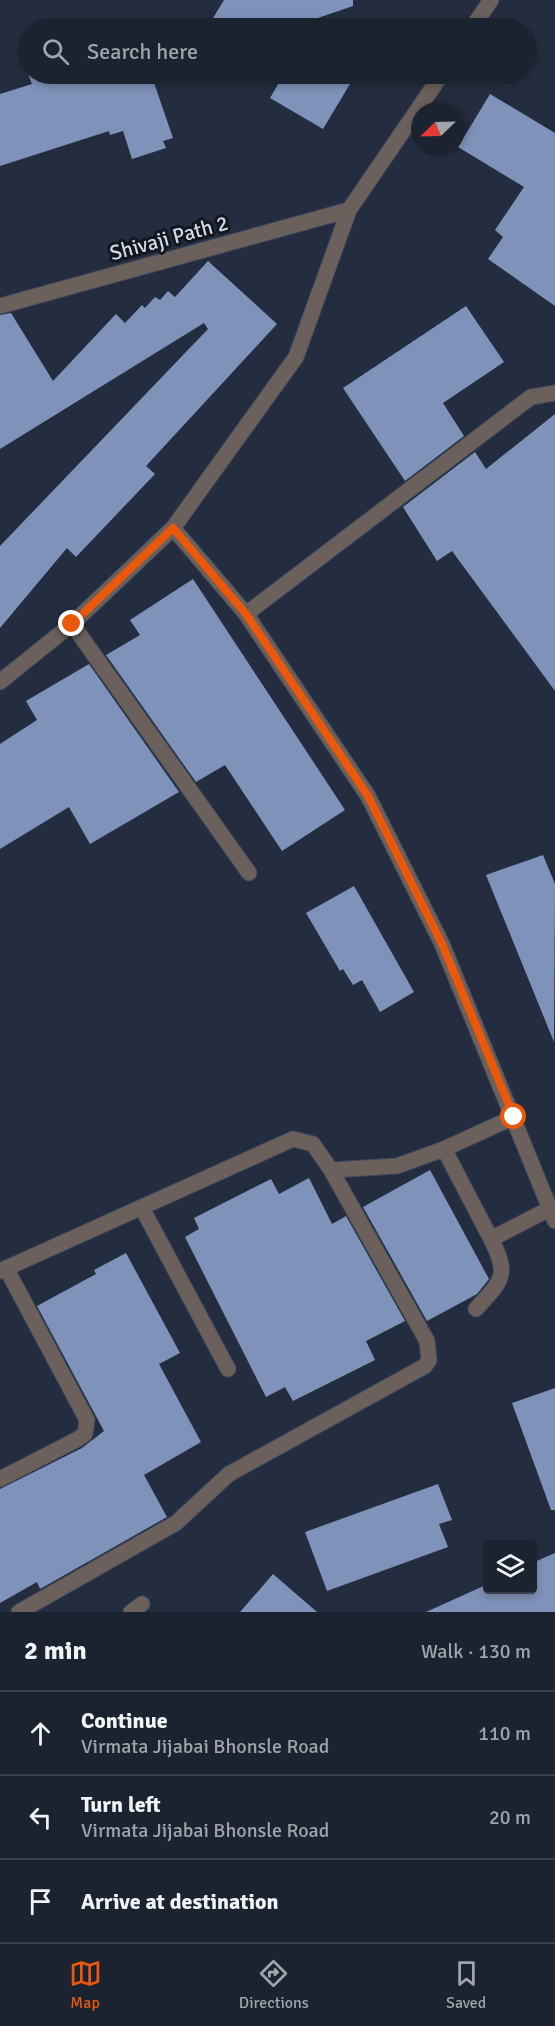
<!DOCTYPE html>
<meta charset="utf-8">
<style>
body{margin:0;font-family:Signika,sans-serif;background:#242a38;color:#f1f3f6}
.controls{position:absolute;right:18px;bottom:18px;display:grid;overflow:hidden;border-radius:6px;box-shadow:0 3px 9px #0003}
.controls button{width:54px;height:54px;display:grid;place-items:center;padding:0;border:0;border-bottom:2px solid #393f4c;background:#1b2230;color:#f1f3f6;font:30px sans-serif}
.compass{position:absolute;left:411px;top:102px;width:54px;height:54px;border-radius:50%;background:#1b2230;box-shadow:0 3px 9px #0003;rotate:247deg}
.stop{position:absolute;width:18px;height:18px;margin:-14px;border:4px solid #ea580c;border-radius:50%;background:#fff}
.stop.end{background:#ea580c;border-color:#fff;box-shadow:0 2px 6px #0008}
.list{margin:0;padding:0;list-style:none}
h2{display:flex;justify-content:space-between;align-items:center;height:78px;margin:0;padding:0 24px;font-size:26px}
h2 small{font-size:20px;font-weight:400;color:#a0a4ab}
.list li{display:grid;grid-template-columns:39px 1fr auto;gap:18px;align-items:center;box-sizing:border-box;height:84px;padding:0 24px;border-top:2px solid #393f4c}
.list b{display:block;font-size:22px;white-space:nowrap}
.list p{margin:0;font-size:20px;white-space:nowrap;color:#a0a4ab}
.list em{font-size:20px;font-style:normal;color:#a0a4ab}
.icon{flex:none;width:33px;height:33px;fill:none;stroke:currentColor;stroke-width:2;stroke-linecap:round;stroke-linejoin:round}
.map{position:relative;flex:none;width:555px;height:1612px;overflow:hidden}
.search{position:absolute;background:#1b2230;box-shadow:0 3px 9px #0003;left:18px;right:18px;top:18px;height:66px;display:flex;align-items:center;gap:15px;box-sizing:border-box;padding:0 21px;border-radius:33px;color:#a0a4ab;font-size:22px}
.sheet{height:330px;background:#1b2230}
nav{display:flex;justify-content:space-around;align-items:center;box-sizing:border-box;height:84px;border-top:2px solid #393f4c;background:#1b2230;font-size:16px;color:#a0a4ab}
nav a{display:grid;justify-items:center;gap:3px}
nav .on{color:#ea580c}
.map>svg:first-child{display:block}
.building{fill:#7f92b9}
.lines{fill:none;stroke-linecap:round;stroke-linejoin:round}
.lane-casing{stroke:#40495a;stroke-width:17}
.street-casing{stroke:#40495a;stroke-width:17}
.lane{stroke:#6b605c;stroke-width:15}
.street{stroke:#6b605c;stroke-width:15}
.route{stroke:#ea580c;stroke-width:8}
.labels{text-anchor:middle;dominant-baseline:central;stroke-width:6;stroke-linejoin:round;paint-order:stroke}
.street-label{font-size:21px;fill:#d3d9e5;stroke:#12161e}
</style>
<div class="map">
<svg width="555" height="1612" viewBox="0 0 555 1612">
<rect width="100%" height="100%" fill="#242d40"/>
<!-- building -->
<path class="building" d="M224,0h129v6l-35,12 19,10h-27l6,-9 -30,9h-79z
M28,74h123l22,64 -10,3 3,7 -34,11 -9,-28 -13,4 -1,-4 -109,35v-72l32,-10z
M284,74h72l-33,55 -53,-31z
M490,94l65,39v173l-67,-47 15,-22 -8,-7 29,-43 -66,-40z
M208,261l69,63 -131,142 9,8 -79,83 -9,-9 -67,80v-82l208,-217 -4,-6 -204,126v-134l11,-2 42,68 63,-67 9,9 17,-18 3,3 10,-11 5,3 8,-9 7,6z
M466,306l38,56 -61,41 21,33 -59,45 -62,-93z
M555,414v277l-103,-140 -15,10 -34,-54 72,-55 11,17z
M193,579l152,231 -63,41 -57,-86 -29,17 -90,-127 34,-20 -10,-15z
M89,664l90,128 -89,52 -21,-37 -69,42v-105l37,-24 -11,-19z
M543,855l12,29 -1,158 -68,-167z
M354,886l60,106 -34,20 -18,-32 -9,5 -10,-16 -3,2 -34,-58z
M430,1170l59,109 -12,15 -50,27 -64,-114z
M309,1178l23,46 14,-8 59,105 -39,20 9,19 -82,41 -8,-14 -19,10 -81,-160 14,-8 -5,-11 77,-39 8,15z
M126,1253l54,100 -21,11 42,78 -57,33 23,42 -127,72 -3,-7 -37,21v-114l82,-41 22,-17 -67,-125 59,-32 -2,-4z
M555,1388v122h-4l-39,-107z
M438,1484l14,36 -13,4 9,23 -121,44 -22,-59z
M555,1553v59h-129l62,-28v6h44v-27z
M273,1574l44,38h-77z"/>
<g class="lines">
<defs>
<path id="lane" d="M246,614l285,-217 24,-4
M72,624l177,249"/>
<path id="street" d="M472,28l19,-28
M0,306l349,-96
M173,528l73,86 122,182 74,148 113,277
M0,682l72,-58 101,-96 123,-171 53,-147 93,-136
M444,1149l70,-32
M142,1208l86,161
M0,1271l293,-132 20,5 18,26 66,-4 47,-17 47,90 60,-31
M476,1309c26,-29 34,-33 15,-70
M0,1479l78,-40 7,-5 2,-14 -81,-152
M19,1612l157,-89 53,-49 196,-108 4,-6 -2,-19 -96,-171
M131,1612l11,-8"/>
</defs>
<!-- lane casing -->
<use href="#lane" class="lane-casing"/>
<!-- street casing -->
<use href="#street" class="street-casing"/>
<!-- lane -->
<use href="#lane" class="lane"/>
<!-- street -->
<use href="#street" class="street"/>
</g>
<g class="lines">
<!-- route -->
<path class="route" d="M72,624l101,-96 73,86 122,182 74,148 72,173"/>
</g>
<g class="labels">
<!-- street labels -->
<g class="street-label">
<text transform="translate(169 238) rotate(-15)">Shivaji Path 2</text>
</g>
</g>
</svg>
<div class="controls">
<button><svg class="icon" aria-label="layers" viewBox="0 0 24 24"><path d="M12 4l9 5-9 5-9-5zM3 14l9 5 9-5"/></svg></button>
</div>
<svg class="compass" viewBox="-18 -18 36 36"><path d="M0-13l5 13h-10z" fill="#e53935"/><path d="M0 13l5-13h-10z" fill="#a0a4ab"/></svg>
<div class="stop" style="left:514px;top:1117px"></div>
<div class="stop end" style="left:72px;top:624px"></div>
<div class="search"><svg class="icon" aria-label="search" viewBox="0 0 24 24"><circle cx="10" cy="10" r="6"/><path d="M15 15l6 6"/></svg>Search here</div>
</div>
<section class="sheet">
<h2>2 min<small>Walk · 130 m</small></h2>
<ul class="list">
<li><svg class="icon" aria-label="ahead" viewBox="0 0 24 24"><path d="M12 20V5M6 11l6-6 6 6"/></svg><div><b>Continue</b><p>Virmata Jijabai Bhonsle Road</p></div><em>110 m</em></li>
<li><svg class="icon" aria-label="left" viewBox="0 0 24 24"><path d="M17 20v-9H6M10 6l-5 5 5 5"/></svg><div><b>Turn left</b><p>Virmata Jijabai Bhonsle Road</p></div><em>20 m</em></li>
<li><svg class="icon" aria-label="arrive" viewBox="0 0 24 24"><path d="M6 21V4h12l-3 4 3 4H6"/></svg><div><b>Arrive at destination</b></div></li>
</ul>
</section>
<nav>
<a class="on"><svg class="icon" aria-label="map" viewBox="0 0 24 24"><path d="M3 6l6-2 6 2 6-2v14l-6 2-6-2-6 2zM9 4v14M15 6v14"/></svg>Map</a>
<a><svg class="icon" aria-label="directions" viewBox="0 0 24 24"><path d="M12 3l9 9-9 9-9-9zM9 14v-3h6M13 9l2 2-2 2"/></svg>Directions</a>
<a><svg class="icon" aria-label="saved" viewBox="0 0 24 24"><path d="M7 4h10v16l-5-4-5 4z"/></svg>Saved</a>
</nav>
